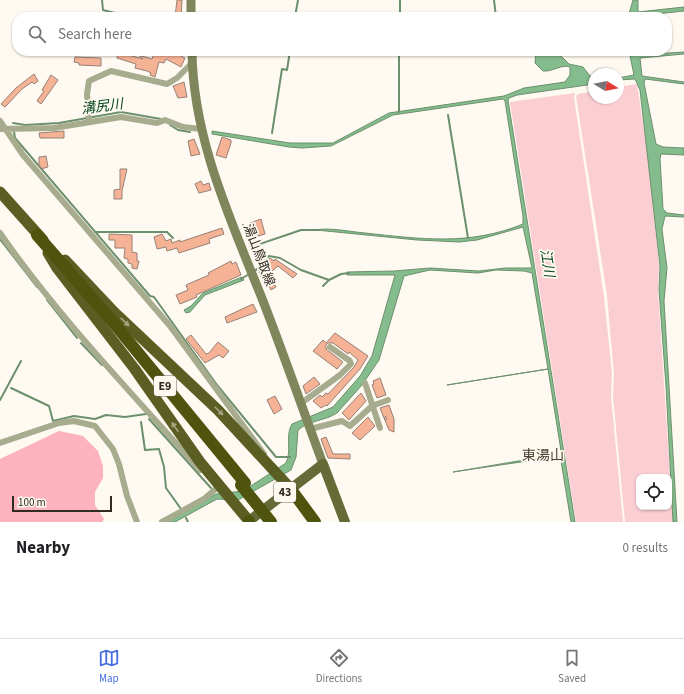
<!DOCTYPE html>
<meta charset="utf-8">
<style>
body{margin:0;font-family:"Source Sans 3","Noto Sans JP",sans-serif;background:#f2f2f2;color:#202124}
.controls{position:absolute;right:12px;bottom:12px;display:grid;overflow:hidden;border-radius:8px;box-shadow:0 1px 3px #0004}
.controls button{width:36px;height:36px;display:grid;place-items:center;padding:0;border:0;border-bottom:1px solid #e0e0e0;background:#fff;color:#202124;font:20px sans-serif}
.compass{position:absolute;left:588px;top:68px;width:36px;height:36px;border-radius:50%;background:#fff;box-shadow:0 1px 3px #0004;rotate:100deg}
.scale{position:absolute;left:12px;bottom:10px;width:100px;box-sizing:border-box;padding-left:4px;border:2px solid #302b23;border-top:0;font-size:11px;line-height:14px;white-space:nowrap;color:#302b23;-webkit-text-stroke:3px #fef9f1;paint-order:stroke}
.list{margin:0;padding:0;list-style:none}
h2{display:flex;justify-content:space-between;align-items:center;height:52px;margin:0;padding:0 16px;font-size:17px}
h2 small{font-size:13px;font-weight:400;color:#757577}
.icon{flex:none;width:22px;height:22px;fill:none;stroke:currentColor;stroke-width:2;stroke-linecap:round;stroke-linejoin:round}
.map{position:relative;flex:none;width:684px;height:522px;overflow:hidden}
.search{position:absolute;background:#fff;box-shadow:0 1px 3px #0004;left:12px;right:12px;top:12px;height:44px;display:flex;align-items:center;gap:10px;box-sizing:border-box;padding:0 14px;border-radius:16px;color:#757577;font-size:15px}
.sheet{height:116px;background:#fff}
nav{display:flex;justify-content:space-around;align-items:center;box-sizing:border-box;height:56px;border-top:1px solid #e0e0e0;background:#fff;font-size:11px;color:#757577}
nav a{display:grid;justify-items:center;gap:2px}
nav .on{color:#476ee0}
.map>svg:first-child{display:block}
.green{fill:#faced3;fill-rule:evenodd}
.forest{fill:#fdb3bd}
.water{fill:#85bc8d;stroke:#6c906d}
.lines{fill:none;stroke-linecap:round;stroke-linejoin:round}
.stream{stroke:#6c906d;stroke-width:2}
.building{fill:#f5b295;stroke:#978177}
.minor{stroke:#a8ac8f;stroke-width:6}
.secondary{stroke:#80865c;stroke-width:9}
.primary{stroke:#656a36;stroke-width:10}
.trunk{stroke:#5a5e22;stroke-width:11}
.motorway{stroke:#4e530e;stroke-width:12}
.motorway-bridge{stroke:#4e530e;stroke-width:12}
.oneway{fill:#a4a47f}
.labels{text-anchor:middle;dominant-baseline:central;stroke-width:3.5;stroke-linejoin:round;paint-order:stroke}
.shield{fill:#fef9f1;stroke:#6e6961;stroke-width:1}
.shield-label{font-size:12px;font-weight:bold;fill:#302b23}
.street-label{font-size:13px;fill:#302b23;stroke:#fef9f1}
.water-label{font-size:14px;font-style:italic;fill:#05461a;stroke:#fef9f1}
.neighbourhood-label{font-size:14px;fill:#4c4130;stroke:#fef9f1}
</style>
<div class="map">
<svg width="684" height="522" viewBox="0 0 684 522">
<rect width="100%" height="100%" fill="#fef9f1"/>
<!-- green -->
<path class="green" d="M637,84l11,72 11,109 -1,26 15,231h-48l-12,-126 1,-22 -7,-79 -31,-199 2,-2 16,-3v7h24v-11zM639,477h30v30h-30z
M575,93l-1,5 30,199 8,77 -1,22 12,126h-47l-66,-420z"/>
<!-- forest -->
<path class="forest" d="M59,431l24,5 15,15 5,15v12l-8,14v13l9,14 -2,3h-102v-63z"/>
<!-- water -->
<path class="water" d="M633,0h5v12l46,-5v4l-56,6z
M536,51h14l11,5 8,8 14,3 7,9 4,1v7l-77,11 -8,3 -1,2 67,422h-4l-10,-61 -13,-3 -95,14 95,-16 6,2 8,-1 -14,-88 -101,16 101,-16 -16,-96 -8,-2 -28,-1 -18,3 -48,-3 -26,6 -25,84 -17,25 -25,28c-12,8 -27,7 -39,17l-2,27 -5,13 -53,30 -21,-1 -42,23h-10l51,-28 27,-3 43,-28c6,-12 -1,-28 6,-39l41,-17 27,-31 12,-20 23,-81h-48v-3l47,-1 36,-3 49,3 26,-3h27l-9,-41 -46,13 -18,2 -42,-2 -101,-10c12,-3 36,2 49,3 56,6 104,13 158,-9v-8l-18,-115 -2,-2 -110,16 -62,31 -29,2 -13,-1 -77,-13v-3l78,12h43l56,-30 115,-17 20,-8 41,-6 5,-7v-8c-9,-3 -17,5 -27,4l-8,-8z
M629,51h8l3,4 44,-3v2l-44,4 2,18 42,6v2l-39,-5 -1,4 12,61 7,3 21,1v7l-23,-1 -1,5 3,50 4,4 17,2v2l-19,-1 -3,13 5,39 -3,33 13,221h-4l-7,-136 -7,-96 1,-24 -20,-176 -5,-11 -17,1v-2l16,-3z
M242,277l2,3 -39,15 -15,17 -4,1 -2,-3 7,-4 12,-13z"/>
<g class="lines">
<!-- stream -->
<path class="stream" d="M102,0l1,10 20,5
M494,0l2,17
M295,17l3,-17
M400,17v-17
M399,51v61
M448,115l20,123
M13,123l12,2 34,-2 62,-11 40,7
M170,125l8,5 12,2
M14,132l1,6 135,158 4,1 63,88 59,72h14
M272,133l10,-64 5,1 3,-19
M243,225l8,22 50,-17h18
M95,232h72l6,6
M0,239l37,48
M255,271l14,-15 11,2 21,12 28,10 12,-6 8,-1
M241,279l8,-5
M323,286l6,-6
M47,300l30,38
M81,343l21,22
M11,388l38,18 4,15 21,-5 21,3 11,-4 19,2 21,-3
M0,400l21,-39
M149,419l62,69
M141,422l4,28 14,-1 5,18 2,21 15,21
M186,518l2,4"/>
</g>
<!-- building -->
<path class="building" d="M177,0h5l-1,17h-6z
M155,51h16l14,7 -4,9 -15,-8 -2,4 -5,-1 -4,15 -5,-2 1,-2 -4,-2 -12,-3 1,-4 -19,-6 1,-6 25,7 -5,-4 14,4z
M75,57l26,1v8l-22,-1v-2l-5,-1z
M34,74l4,7 -4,3 -2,-2 -10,7 -17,18 -4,-3 15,-16z
M51,75l7,5 -17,24 -4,-3 7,-10 -2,-1z
M184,82l3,15 -9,1 -5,-12z
M64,131v7h-24l-1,-5z
M222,137l9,3v3l-5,15 -10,-3z
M194,139l6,15 -9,2 -3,-15z
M46,156l2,11 -7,2v-2l-2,-1v-9z
M120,169h7l-5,22v8h-8v-9l6,-1z
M201,181l2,4 6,-2 2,7 -12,3 -4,-9z
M261,219l4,15 -10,3 -5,-14z
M222,228l2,6 -15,5 1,4 -31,10 -2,-5 -10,3 -1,-4 -9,2 -3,-12 8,-3 4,7 5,-2 1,4 8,-3v2z
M109,234l23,1v17l5,1v8h2l-2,8 -5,-1v-4l-4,-1v-4l-4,-1 1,-10h-10v-8h-6z
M270,258l4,3 1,-2 22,15 -4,4 -15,-12 -7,6 2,5 -2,1 5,9 -5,3 -5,-10 -3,2 -4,-10z
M231,261l1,3 4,-2 5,13 -45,20 1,2 -17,7 -4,-9 12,-5 -2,-5 23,-10 -1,-2z
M253,304l4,8 -30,11 -2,-6z
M335,333l33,23 -8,13 -33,37 -1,-1 -5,3 -8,-7 7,-6 2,2 4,-4 2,1 26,-27 4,-7 -9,-8 -1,2 -15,-11h-5l-2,2v4l17,13 -6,7 -24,-18 10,-11 3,3z
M191,335l15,19 3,-1 9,-11 11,9 -6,7 -4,-3 -14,8 -19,-24z
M314,377l6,7 -14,10 -3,-8z
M380,378l6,17 -9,3 -5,-13 2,-1 -1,-3z
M361,393l5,8 -17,19 -7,-7z
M275,396l7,13 -8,5 -7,-14z
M389,405l5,14v13l-5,-2 -5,-12 2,2v-4l-2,2 -4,-10z
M368,417l7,9 -15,14 -8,-7z
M326,437l7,17h17v5l-22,-1 -7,-19z"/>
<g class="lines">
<!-- minor -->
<path class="minor" d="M0,121l23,34 147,171 94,128
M89,122l-2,-28 2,-13 22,-10 56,13 10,-6 15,-15
M0,129l54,-1 67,-11 36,6 8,-3 18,7 18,2
M0,233c59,85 132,160 200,237
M365,383l15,45
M300,404l40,-29 11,-11 -1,-3 -20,-14
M310,429l32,-8 8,5 22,-20 16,-6
M0,443l59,-20 15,-2 21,5 18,23 6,15 8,32 10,26
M162,522l42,-23 15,-13"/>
<!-- secondary -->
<path class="secondary" d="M191,0v17
M192,51c1,89 39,169 71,250 21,54 40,109 60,163"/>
<!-- primary -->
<path class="primary" d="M249,521l74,-57 22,58"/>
<!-- trunk -->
<path class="trunk" d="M0,192l43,48
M48,253l9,15 77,100 66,94 49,59
M65,260l49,52 104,98 72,78"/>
<!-- motorway -->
<path class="motorway" d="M37,235l75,86 133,162
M290,488l25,34
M249,521v1"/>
<!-- motorway-bridge -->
<path class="motorway-bridge" d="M241,485l30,37"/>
</g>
<!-- one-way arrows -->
<defs><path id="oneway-solid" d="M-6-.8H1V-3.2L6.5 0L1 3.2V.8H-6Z"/></defs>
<g class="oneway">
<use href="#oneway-solid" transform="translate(125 322) rotate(43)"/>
<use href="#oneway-solid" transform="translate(219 411) rotate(45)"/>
<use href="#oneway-solid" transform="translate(175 427) rotate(-125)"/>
</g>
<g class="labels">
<!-- shield labels -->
<g class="shield">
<rect x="154" y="376" width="22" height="20" rx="3"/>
<rect x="274" y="482" width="22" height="20" rx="3"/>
</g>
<g class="shield-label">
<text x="165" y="386">E9</text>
<text x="285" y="492">43</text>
</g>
<!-- street labels -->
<g class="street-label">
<text transform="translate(259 255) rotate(69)">湯山鳥取線</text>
</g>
<!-- water labels -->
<g class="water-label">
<text transform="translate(102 107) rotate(-7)">溝尻川</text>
<text transform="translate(547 263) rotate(81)">江川</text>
</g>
<!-- neighbourhood labels -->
<g class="neighbourhood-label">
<text x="543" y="456">東湯山</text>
</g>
</g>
</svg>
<div class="controls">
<button><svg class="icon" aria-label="locate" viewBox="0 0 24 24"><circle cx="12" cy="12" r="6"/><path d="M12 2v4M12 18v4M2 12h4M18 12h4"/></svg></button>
</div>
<svg class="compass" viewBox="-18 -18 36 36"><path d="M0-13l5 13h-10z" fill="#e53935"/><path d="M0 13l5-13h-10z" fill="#757577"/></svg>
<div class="scale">100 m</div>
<div class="search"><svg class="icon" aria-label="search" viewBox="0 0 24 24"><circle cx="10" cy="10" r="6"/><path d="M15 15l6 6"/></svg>Search here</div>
</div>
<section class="sheet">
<h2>Nearby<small>0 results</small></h2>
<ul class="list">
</ul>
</section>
<nav>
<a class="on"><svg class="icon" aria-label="map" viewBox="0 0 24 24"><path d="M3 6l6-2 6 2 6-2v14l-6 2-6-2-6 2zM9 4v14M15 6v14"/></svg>Map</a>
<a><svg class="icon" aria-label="directions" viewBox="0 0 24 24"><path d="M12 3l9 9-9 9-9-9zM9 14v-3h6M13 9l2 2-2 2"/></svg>Directions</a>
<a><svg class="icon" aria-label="saved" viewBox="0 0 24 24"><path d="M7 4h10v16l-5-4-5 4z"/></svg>Saved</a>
</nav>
